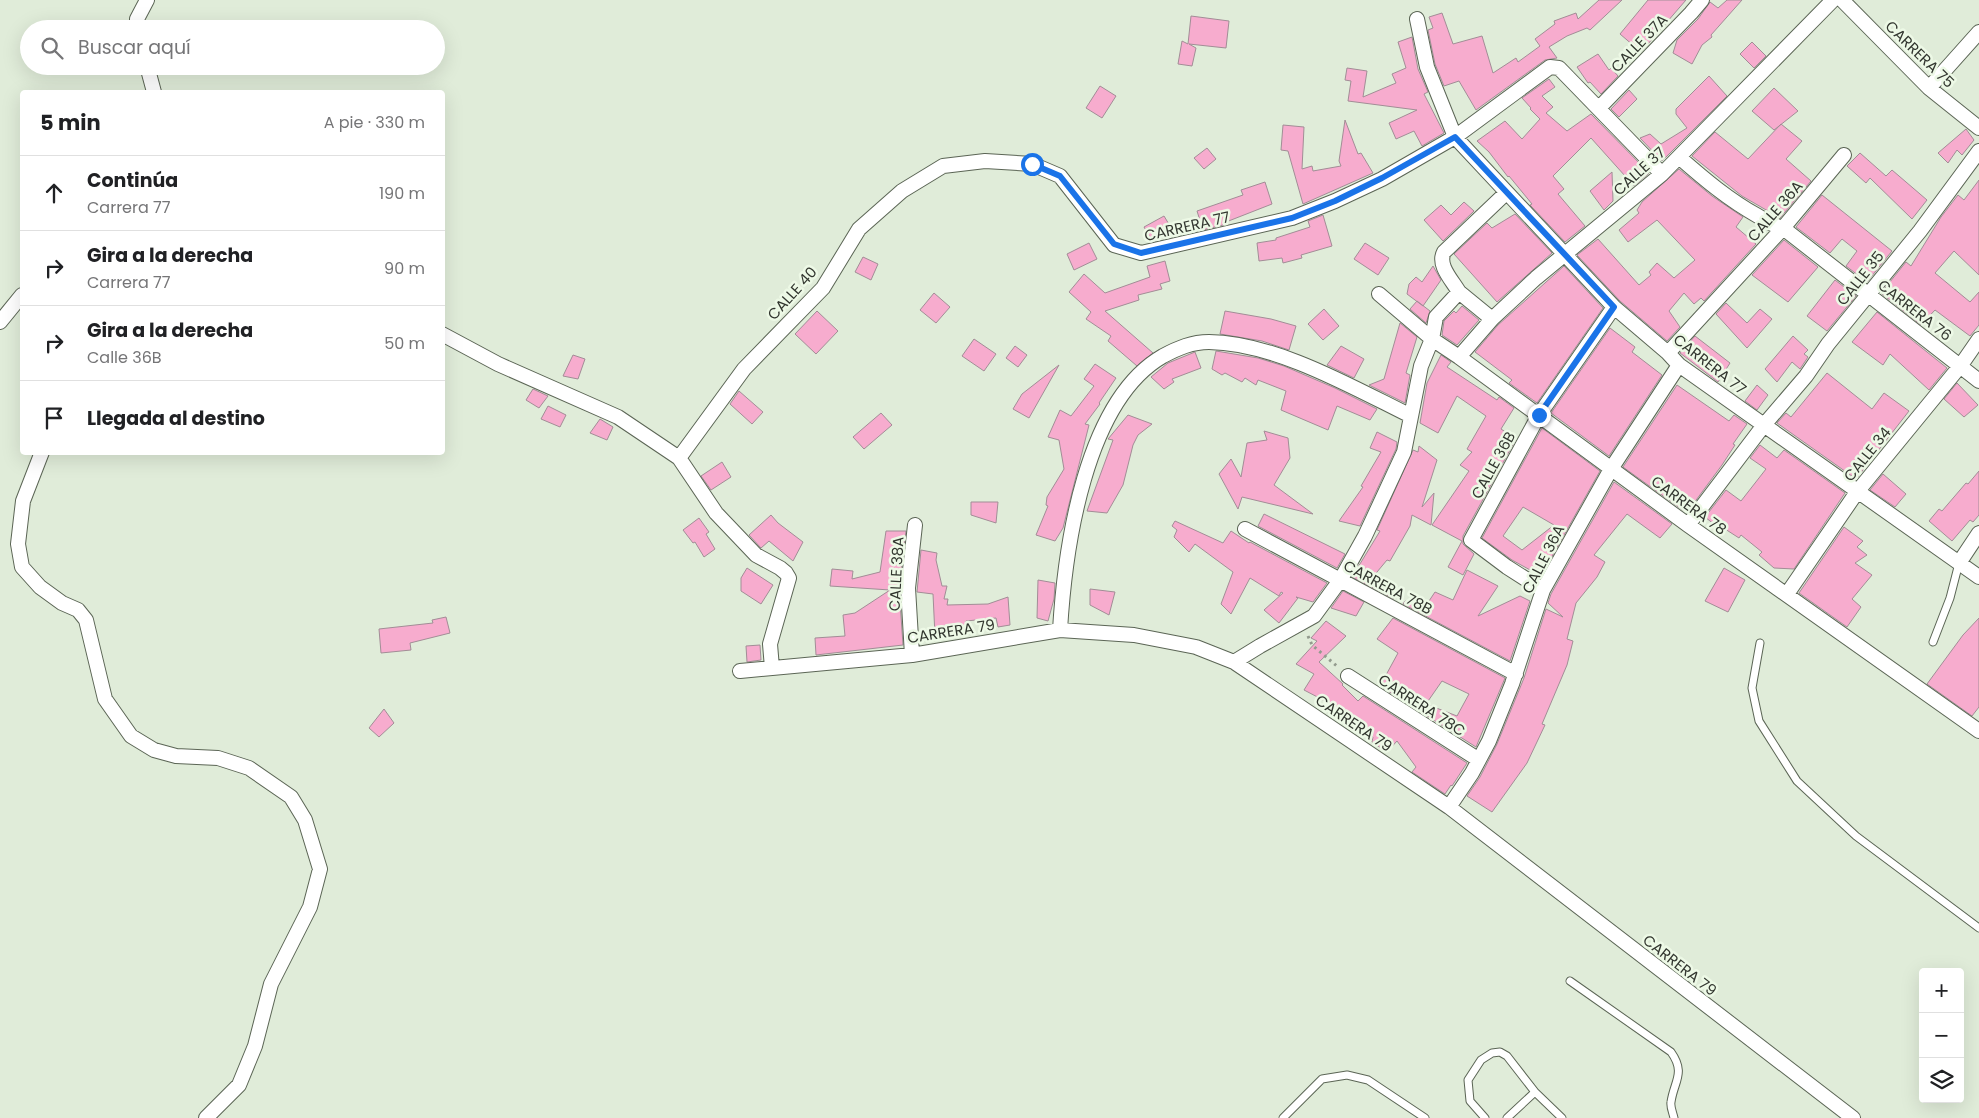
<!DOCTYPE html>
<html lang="es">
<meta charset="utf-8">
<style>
body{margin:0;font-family:Poppins,sans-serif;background:#f6f6f6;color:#202124}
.controls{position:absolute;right:15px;bottom:15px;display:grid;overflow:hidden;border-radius:5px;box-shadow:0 5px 20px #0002}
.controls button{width:45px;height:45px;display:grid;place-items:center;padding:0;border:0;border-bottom:1px solid #e0e0e0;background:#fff;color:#202124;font:25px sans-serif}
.stop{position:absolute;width:15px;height:15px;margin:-11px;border:4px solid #1a73e8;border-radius:50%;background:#fff}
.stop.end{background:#1a73e8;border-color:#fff;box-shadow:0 1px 5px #0008}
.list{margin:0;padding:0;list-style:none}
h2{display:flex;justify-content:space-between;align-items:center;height:65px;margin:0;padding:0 20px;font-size:21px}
h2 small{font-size:16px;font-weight:400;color:#757577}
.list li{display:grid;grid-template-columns:32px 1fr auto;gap:15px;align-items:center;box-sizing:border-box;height:75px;padding:0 20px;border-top:1px solid #e0e0e0}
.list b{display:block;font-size:19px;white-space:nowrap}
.list p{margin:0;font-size:16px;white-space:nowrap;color:#757577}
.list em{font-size:16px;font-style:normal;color:#757577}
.icon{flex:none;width:28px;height:28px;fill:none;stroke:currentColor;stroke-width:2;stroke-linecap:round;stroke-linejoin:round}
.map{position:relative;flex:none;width:1979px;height:1118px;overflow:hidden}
.search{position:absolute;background:#fff;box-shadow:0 5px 20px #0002;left:20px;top:20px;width:425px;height:55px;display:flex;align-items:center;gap:12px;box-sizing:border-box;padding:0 18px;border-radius:28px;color:#757577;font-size:19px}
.panel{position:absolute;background:#fff;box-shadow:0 5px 20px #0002;left:20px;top:90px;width:425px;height:365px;border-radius:5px}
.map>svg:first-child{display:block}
.building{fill:#f7acce;stroke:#a28d96;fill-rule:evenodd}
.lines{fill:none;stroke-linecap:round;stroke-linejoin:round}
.service-casing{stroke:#5b6555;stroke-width:9}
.minor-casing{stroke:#5b6555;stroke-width:16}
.path{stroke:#939b8e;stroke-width:3;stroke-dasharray:2.5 4;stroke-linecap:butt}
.service{stroke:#fff;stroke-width:7}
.minor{stroke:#fff;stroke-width:14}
.route{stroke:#1a73e8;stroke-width:6}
.labels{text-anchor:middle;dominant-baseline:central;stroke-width:5;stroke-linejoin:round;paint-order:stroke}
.street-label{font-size:15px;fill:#32362f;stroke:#edf9e6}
</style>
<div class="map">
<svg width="1979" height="1118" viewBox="0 0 1979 1118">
<rect width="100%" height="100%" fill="#e0ecd9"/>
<!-- building -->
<path class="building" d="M1599,0h23l-32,30 -3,-2 -20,8 -18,11 8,11 -12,2 -69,50 -17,-29 -15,5 -9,-22 -7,-34 5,-2 -4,-11 13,-4 11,31 29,-8 11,37 23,-15 2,4 22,-16 -5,-7 20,-15 -1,-3 22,-8 2,6z
M1648,0h38l-45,52 -21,-18z
M1727,0h15l-31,35 1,2 -10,8 -10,19 -19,-11 4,-13 21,-21 12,-17 8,6z
M1191,16l38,5 -3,27 -37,-4 7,4 -4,18 -14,-2 4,-23 6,3z
M1412,37l6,32 10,23 -4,2 20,39 -22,13 -8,-15 -18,8 -7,-16 28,-13 -69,-9 3,-20 -6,-1 2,-12 20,3 -4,26 33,-14 -4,-9 14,-6 -8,-26z
M1752,42l14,14 -12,12 -14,-14z
M1598,54l11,16 2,-2 7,8 -17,18 -11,-12 -2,1 -11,-16z
M1709,76l18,20 -65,65 -22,-23 10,-4 11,10 26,-16 -11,-14v-5z
M1549,79l6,8 -13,9 11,11 -7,6 21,18 24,-17 58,59 -15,13 -43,-48 -38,38 11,13 -6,5 27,32 -20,16 -35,-37 2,-1 -23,-28 -1,1 -19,-25 -12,-11 28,-20 17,18 18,-20 -10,-10 1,-1 -9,-10z
M1100,86l16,10 -14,22 -16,-10z
M1774,88l24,23 -24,19 -22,-19z
M1629,90l8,9 -18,18 -8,-8z
M1345,120l13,34 3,-1 12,20 -70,31 -15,-53 -7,-1 2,-25 21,2 -2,42 10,-3 1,5 28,-5 -2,-5z
M1781,124l21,17 -16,18 25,22 -31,37 -38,-22 -50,-40 23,-24 33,27z
M1966,129l8,11 -12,15 -5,-5 -9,13 -10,-10z
M1207,148l9,11 -12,10 -10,-11z
M1860,153l26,23 6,-6 35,30 -15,19 -42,-41 -4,5 -19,-17z
M1679,169l33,27 31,21 -7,10 20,17 -52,57 -3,-3 -7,6 -10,-11 -15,18 11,16 -13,14 -47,-40 -43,-46 21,-16 41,46 12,-10 -2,-3 8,-9 17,15 21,-18 -38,-40 -29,22 -9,-12 20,-17 -2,-3 5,-8z
M1612,172l1,29 -9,9 -14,-19z
M1979,180v95l-25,-24 -19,22 35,29 9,-10v33l-9,11 -35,-26 -14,15 -40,-32 25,-31 5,4 30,-49 17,-22 6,5z
M1265,182l7,22 -46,18 1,2 -24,6 -6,-19 46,-16 -2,-5z
M1822,195l70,56 -25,31 -21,-16 11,-15 -15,-12 -12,14 -34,-26z
M1464,202l10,9 -31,30 -19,-21 17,-15 10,10z
M1515,214l37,39 -55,49 -43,-48 33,-31 5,5z
M1323,215l9,31 -31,9 1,3 -19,5 -1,-5 -23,3 -2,-18 19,-3v-2l34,-11 -2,-6z
M1164,216l9,15 -21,10 -8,-14z
M1784,240l34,27 -30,35 -36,-27z
M1089,243l8,16 -23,11 -7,-16z
M1365,243l24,15 -11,17 -24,-16z
M863,257l15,7 -7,16 -16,-8z
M1165,261l5,20 -10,3 2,5 -24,6 1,5 -34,11 48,42 -16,13 -29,-25 3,-5 -25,-17 5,-7 -22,-20 15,-18 21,19 45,-16 -3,-11z
M1433,266l8,14 -18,26 -16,-12 2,-10 7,-7 6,5z
M1564,266l39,42 -66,95 -28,-20 3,-3 -37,-28 23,-27z
M1835,280l21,16 -29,35 -20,-15z
M934,293l16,14 -14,16 -16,-13z
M1417,301l13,10 -4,12 -16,-14z
M1726,303l21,20 13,-14 12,10 -25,29 -31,-34z
M1462,306l17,14 -22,25 -15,-10 2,-14 10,-10 2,2z
M1324,309l15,17 -16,14 -15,-16z
M817,311l21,20 -22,23 -21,-20z
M1225,311l46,8 25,7 -7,24 -27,-9 -42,-7z
M1877,312l70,56 -18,22 -39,-36 -7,11 -31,-23z
M1400,323l17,14 -11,36 4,2 -5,28 -36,-18 15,-6z
M1610,328l25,19 -3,5 30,23 -53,81 -58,-43z
M1695,336l35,27 -12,19 -38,-29z
M1793,336l15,14 -4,4 4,3 -8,12 -8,-7 -15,20 -12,-13z
M974,339l22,15 -12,17 -22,-15z
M1015,346l12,9 -9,12 -12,-9z
M1341,346l23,13 -10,19 -27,-13z
M1216,351l42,7 26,8 51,22 42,21 -7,11 -33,-14 -9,24 -47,-20 5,-19 -28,-11 -2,5 -11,-7 -3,4 -17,-9 -3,2 -10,-6z
M1195,352l6,16 -29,11 2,3 -10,7 -13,-12 17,-14z
M573,355l12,4 -7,20 -15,-3z
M1441,355l10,7 -4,5 50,33 2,-3 15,11 -13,21 15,10 -53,97v8l11,10 -11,21 -15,-8 14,-26 -30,-16 37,-54 -9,-6 12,-13 -5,-3 19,-33 -29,-20 -19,37 -18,-10 7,-40z
M1095,364l21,14 -17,25 1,1 -15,20 4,1 -26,103 -8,13 -19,-6 12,-29 -2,-1 1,-8 17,-28 -5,-29 -11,-3 12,-27 11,6 23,-30 -10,-7z
M1059,365l-30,53 -16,-9 9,-15z
M1827,373l45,36 12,-16 25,18 -53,68 -79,-56 9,-10 5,4z
M1957,383l21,22 -14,12 -20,-18z
M1677,385l52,36 5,-6 13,9 -14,20 2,1 -13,20 -34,46 -3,-2 -1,2 -61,-44z
M1757,385l11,10 -11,15 -12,-9z
M533,389l15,7 -9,12 -13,-8z
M739,391l24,21 -11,12 -22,-20z
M548,406l18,9 -6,12 -19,-8z
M881,413l11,12 -28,24 -11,-12z
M1128,415l24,9 -14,11 -5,10 -10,40 -16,28 -20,-2 26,-71 -5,-1z
M600,419l13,8 -6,13 -17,-7z
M1542,428l58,43 -59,105 -29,-16 -30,-22zM1523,507l31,18 -32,25 -19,-14z
M1264,431l24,7 2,20 -16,27 39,29 -71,-17 -4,12 -19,-35 12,-15 10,18 6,-34 20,-3z
M1377,432l20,10 -1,7 -36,77 -21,-5 24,-34 -2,-1 20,-34 -11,-4z
M1760,445l17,13 7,-8 61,43 -51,76 -20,-1 -15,-13 3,-3 -21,-17 -2,3 -17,-11 -2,2 -15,-12 21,-27 15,11 25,-32 -16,-11z
M1419,446l18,14 -15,47 12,-14 -3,32 -19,-10 -2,11 -20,35 -3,-1 -15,18 22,21 -42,-22 28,-46 -3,-1 36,-80 5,2z
M722,462l9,15 -20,13 -10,-14z
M1979,471v44l-6,7 -3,-2 -18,21 -23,-20 10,-12 3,2 24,-28 2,1z
M1883,474l23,20 -11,13 -25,-17z
M1614,482l58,42 -12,14 -33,-24 -33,41 11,7 -8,15 -21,26 -9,36 6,2 -6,24 -25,59 3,1 -18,38 -35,49 -25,-16 13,-19 17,-33 27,-66 22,-69 17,8 -15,-14 3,-9z
M971,502h27l-2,21 -25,-8z
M1264,514l81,40 -8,14 -79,-42z
M771,515l7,8 25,19 -10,19 -24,-20 -8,7 -12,-13z
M699,518l10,14 -3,2 9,15 -11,8 -9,-15 -2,1 -10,-13z
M1175,521l48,22 8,-12 18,12 1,-1 77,41 -14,19 -17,-5 2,1 -19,25 -15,-13 19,-17 -2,-1 -2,4 -29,-18 -19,36 -10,-10 12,-32 -38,-28 -6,8 -15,-15 3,-7 -5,-4z
M1844,527l19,14 -6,6 10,8 -12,8 17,12 -20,24 9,8 -14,20 -48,-34z
M886,531h20l-7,56 4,58 -87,10 -1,-17 30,-2 -2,-21 12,-2 35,-23 -60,-4 2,-17 21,2 -1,8 28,-7z
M921,550l16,3 -1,7 6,26h5l-3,13h4l-1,6 41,-1 20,-7 2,28 -12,2 -2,-9 -30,3 -1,7 -16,4 -1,3 -13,1 -2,-42 -16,-2z
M747,568l26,17 -12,19 -20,-13v-13z
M1724,568l21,12 -17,32 -23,-11z
M1467,570l31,16 -20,30 42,-20 10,5 -20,60 -107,-57 2,-3 20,6 10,-15 18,8z
M1038,580l17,3 -1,16 -6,22 -11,-3z
M1090,589l25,3 -6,23 -19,-10z
M1343,591l21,11 -8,14 -25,-8z
M446,617l4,16 -40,10 1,7 -30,3 -2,-24 54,-6 -1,-3z
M1393,618l112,60 -29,69 -96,-61 18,-33 -21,-14zM1442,681l27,13 -12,22 -31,-12z
M1979,618v89l-7,9 -45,-32 36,-49z
M1326,621l20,15 -27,26 24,22 -1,1 16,16 5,-5 104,67 -15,23 -1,-1 -6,9 -33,-22 4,-5 -19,-26 -10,11 -15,-10 1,-5 -30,-16 3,-4 -20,-13 1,-2 -23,-12 10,-16 -18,-10 21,-23 -6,-3z
M760,645l1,15 -14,2 -1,-16z
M384,709l10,14 -15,14 -10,-9z"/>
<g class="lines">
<defs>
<path id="service" d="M1933,642l17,-44 9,-35
M1760,643l-8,45 7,33 38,60 59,55 123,92
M1570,981l101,71c15,21 3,29 0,50 -1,5 2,11 3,16
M1283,1118l39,-39 25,-4 21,5 57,38
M1485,1118l-15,-17 -2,-21 13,-20 11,-7 8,-1 7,4 28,36 27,26
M1507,1118l28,-26"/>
<path id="minor" d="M1842,0l87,88 50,40
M1417,19l10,48 28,70 159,170 54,46 11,12 300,212
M138,29l-1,-10 10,-19
M147,66l7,26
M1929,88l50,-56
M1599,108l92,-95 11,-13
M1679,157c25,22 50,43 79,59 8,5 16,10 25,12l196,153
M1459,292c-7,-12 -22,-27 -15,-40l62,-59
M1379,294l53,45 27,18 229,168 291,206
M0,322l22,-27
M442,334l56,30 120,53 61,41 37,55 40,42 24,13 6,5 3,5 -19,66 2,24
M1668,353l115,-125 61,-73
M1459,357l33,-38 44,-41 126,-104 171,-174
M42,452l-19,49 -5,43 4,23 18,20 22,16 16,7 8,10 19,79 26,37 23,14 22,6 42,2 31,10 42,29 14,23 15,49 -10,38 -39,77 -16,62 -16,39 -33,33
M679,458l65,-89 79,-81 36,-59 43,-38 41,-25 42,-5 47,3 28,12 54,69 27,8 151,-35 43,-17 47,-22 73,-42 95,-70 9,1 103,106
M1688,525l76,-100 42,-49 22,-32 92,-113 59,-80
M1245,529l271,145
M1959,563l20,-30
M1543,590l-36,-23 -36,-27 68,-125 75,-108
M1787,594l70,-102 104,-127 18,-26
M1060,630c5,-83 25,-229 103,-274 15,-8 29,-14 46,-14 67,1 143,45 202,74
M912,655l-4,-67 7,-63
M1234,662l26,-16 54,-30 27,-37 24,-43 39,-84 17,-86 11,-27 4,-22 23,-25 33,27
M740,671l172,-16 148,-25 74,5 62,12 38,15 215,145 404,311
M1348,676l131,84
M1449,807l23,-34 17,-32 23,-57 31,-94 68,-121 68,-104"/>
</defs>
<!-- service casing -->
<use href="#service" class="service-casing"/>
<!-- minor casing -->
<use href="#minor" class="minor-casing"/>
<!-- path -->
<path class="path" d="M1308,636l4,9 26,22"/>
<!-- service -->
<use href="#service" class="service"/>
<!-- minor -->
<use href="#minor" class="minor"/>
</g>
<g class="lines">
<!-- route -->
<path class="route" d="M1032,164l28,12 54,68 27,9 151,-35 43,-17 47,-23 73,-41 159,170 -75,108"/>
</g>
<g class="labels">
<!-- street labels -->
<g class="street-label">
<text transform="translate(1639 43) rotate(-46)">CALLE 37A</text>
<text transform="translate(1920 54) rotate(44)">CARRERA 75</text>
<text transform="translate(1639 171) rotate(-42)">CALLE 37</text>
<text transform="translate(1775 211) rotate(-49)">CALLE 36A</text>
<text transform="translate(1187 226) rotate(-13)">CARRERA 77</text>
<text transform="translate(1860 278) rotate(-51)">CALLE 35</text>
<text transform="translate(792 293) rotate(-48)">CALLE 40</text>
<text transform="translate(1915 310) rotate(38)">CARRERA 76</text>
<text transform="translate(1710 364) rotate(38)">CARRERA 77</text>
<text transform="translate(1867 454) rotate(-51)">CALLE 34</text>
<text transform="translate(1493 465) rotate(-61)">CALLE 36B</text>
<text transform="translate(1689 505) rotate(36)">CARRERA 78</text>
<text transform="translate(1543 559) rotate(-63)">CALLE 36A</text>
<text transform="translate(896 574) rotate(-87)">CALLE 38A</text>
<text transform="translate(1388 587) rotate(28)">CARRERA 78B</text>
<text transform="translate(951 631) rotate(-9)">CARRERA 79</text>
<text transform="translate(1422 705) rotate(33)">CARRERA 78C</text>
<text transform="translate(1354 723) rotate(34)">CARRERA 79</text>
<text transform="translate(1680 965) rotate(38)">CARRERA 79</text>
</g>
</g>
</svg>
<div class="controls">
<button>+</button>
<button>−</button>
<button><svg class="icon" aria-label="layers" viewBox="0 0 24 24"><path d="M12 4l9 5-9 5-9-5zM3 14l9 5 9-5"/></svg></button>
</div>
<div class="stop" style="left:1032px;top:164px"></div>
<div class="stop end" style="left:1539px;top:415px"></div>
<div class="search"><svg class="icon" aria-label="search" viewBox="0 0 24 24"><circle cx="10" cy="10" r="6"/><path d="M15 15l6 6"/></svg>Buscar aquí</div>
<section class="panel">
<h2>5 min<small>A pie · 330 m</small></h2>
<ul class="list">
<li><svg class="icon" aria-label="ahead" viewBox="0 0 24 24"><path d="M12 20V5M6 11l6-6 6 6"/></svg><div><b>Continúa</b><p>Carrera 77</p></div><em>190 m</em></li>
<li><svg class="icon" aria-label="right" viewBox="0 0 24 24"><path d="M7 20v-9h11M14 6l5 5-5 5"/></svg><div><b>Gira a la derecha</b><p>Carrera 77</p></div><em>90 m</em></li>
<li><svg class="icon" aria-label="right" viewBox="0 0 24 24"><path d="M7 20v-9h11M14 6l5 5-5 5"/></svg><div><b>Gira a la derecha</b><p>Calle 36B</p></div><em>50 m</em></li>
<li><svg class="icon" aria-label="arrive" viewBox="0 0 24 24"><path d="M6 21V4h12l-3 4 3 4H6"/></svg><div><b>Llegada al destino</b></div></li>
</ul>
</section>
</div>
